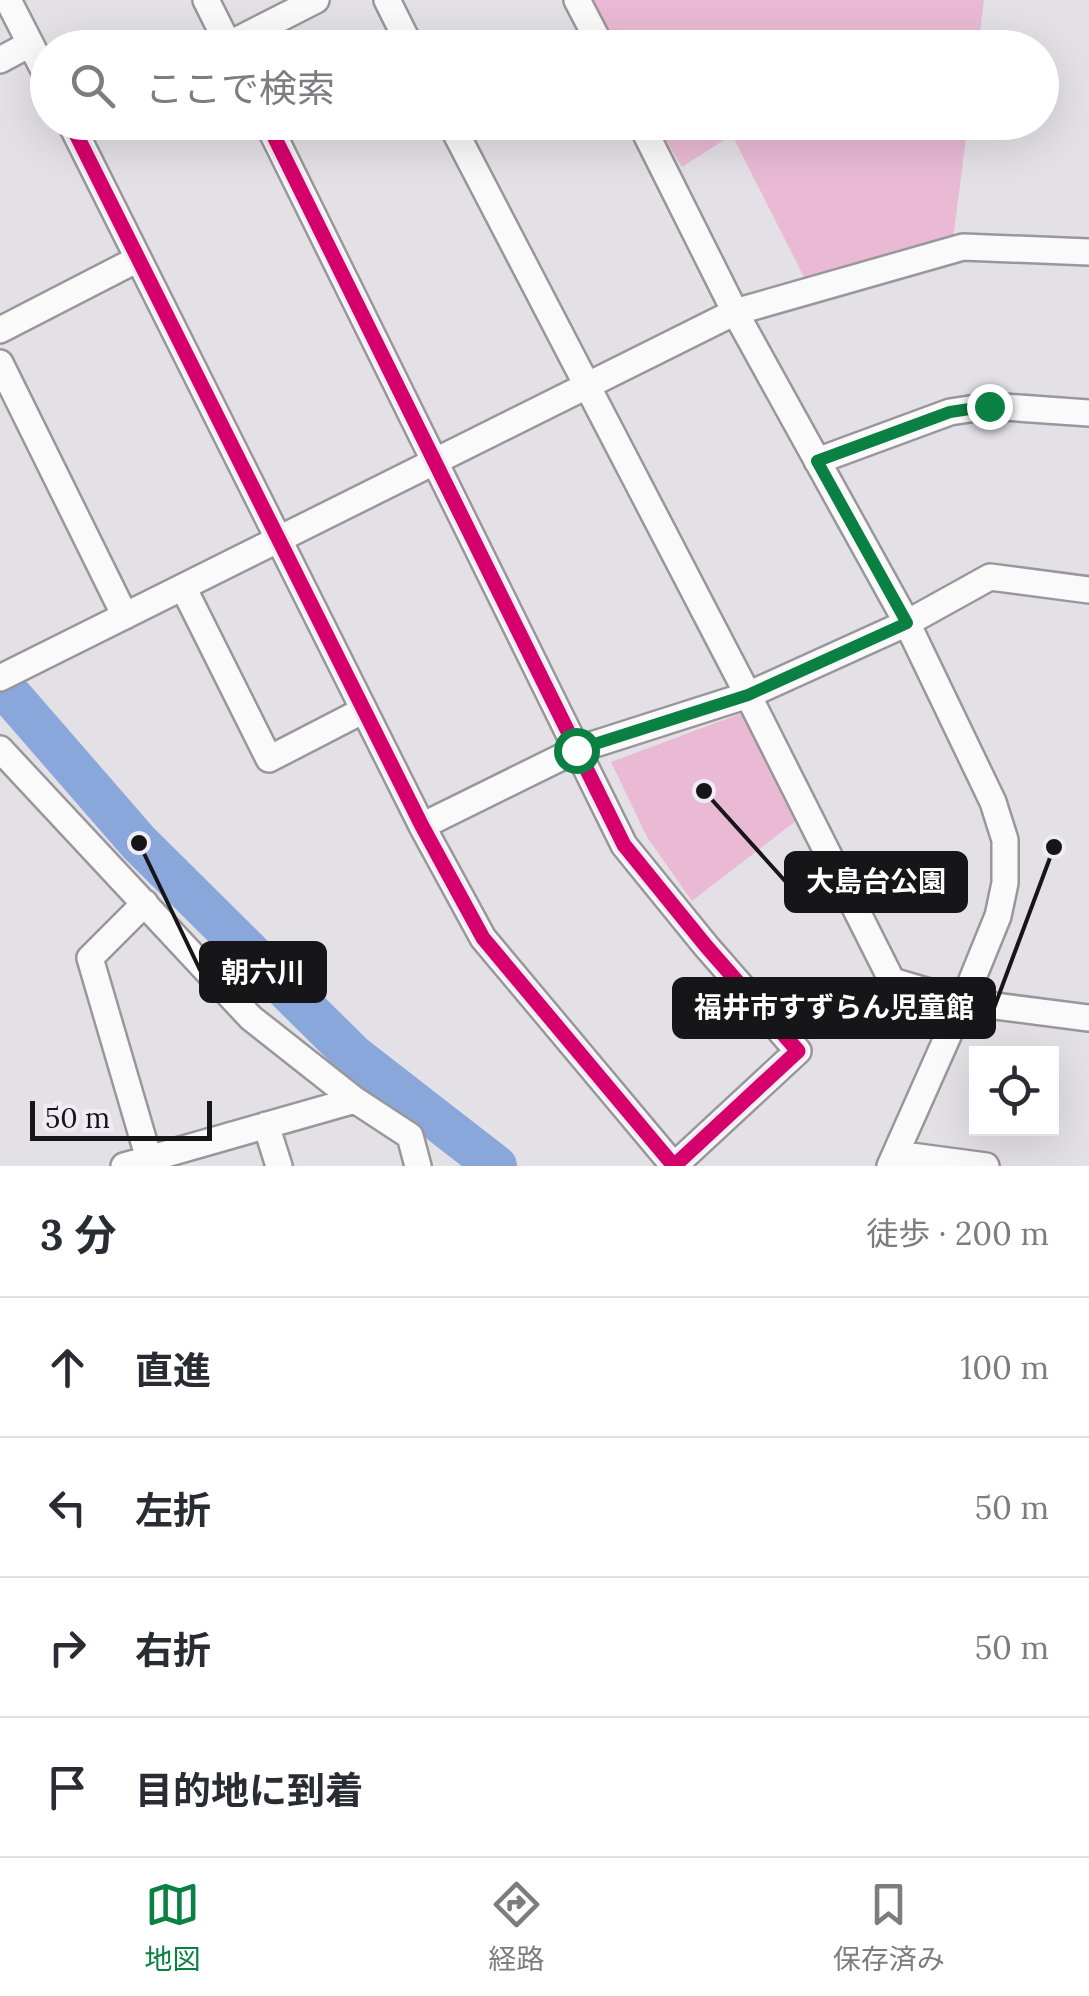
<!DOCTYPE html>
<html lang="ja">
<meta charset="utf-8">
<style>
body{margin:0;font-family:Lora,"Noto Sans JP",serif;background:#f2f2f3;color:#2b2b33}
.controls{position:absolute;right:30px;bottom:30px;display:grid;overflow:hidden;border-radius:0px;box-shadow:0 10px 40px #0002}
.controls button{width:90px;height:90px;display:grid;place-items:center;padding:0;border:0;border-bottom:2px solid #e1e1e2;background:#fff;color:#2b2b33;font:50px sans-serif}
.scale{position:absolute;left:30px;bottom:25px;width:182px;box-sizing:border-box;padding-left:10px;border:5px solid #161518;border-top:0;font-size:28px;line-height:35px;white-space:nowrap;color:#161518;-webkit-text-stroke:8px #efecf5;paint-order:stroke}
.stop{position:absolute;width:30px;height:30px;margin:-22px;border:8px solid #0b8043;border-radius:50%;background:#fff}
.stop.end{background:#0b8043;border-color:#fff;box-shadow:0 2px 10px #0008}
.list{margin:0;padding:0;list-style:none}
h2{display:flex;justify-content:space-between;align-items:center;height:130px;margin:0;padding:0 40px;font-size:42px}
h2 small{font-size:32px;font-weight:400;color:#7c7c81}
.list li{display:grid;grid-template-columns:65px 1fr auto;gap:30px;align-items:center;box-sizing:border-box;height:140px;padding:0 40px;border-top:2px solid #e1e1e2}
.list b{display:block;font-size:38px;white-space:nowrap}
.list em{font-size:32px;font-style:normal;color:#7c7c81}
.icon{flex:none;width:55px;height:55px;fill:none;stroke:currentColor;stroke-width:2;stroke-linecap:round;stroke-linejoin:round}
.map{position:relative;flex:none;width:1089px;height:1166px;overflow:hidden}
.search{position:absolute;background:#fff;box-shadow:0 10px 40px #0002;left:30px;right:30px;top:30px;height:110px;display:flex;align-items:center;gap:25px;box-sizing:border-box;padding:0 35px;border-radius:55px;color:#7c7c81;font-size:38px}
.sheet{height:690px;background:#fff}
nav{display:flex;justify-content:space-around;align-items:center;box-sizing:border-box;height:140px;border-top:2px solid #e1e1e2;background:#fff;font-size:28px;color:#7c7c81}
nav a{display:grid;justify-items:center;gap:5px}
nav .on{color:#0b8043}
.map>svg:first-child{display:block}
.green{fill:#eabad5}
.lines{fill:none;stroke-linecap:round;stroke-linejoin:round}
.river{stroke:#8aa7db;stroke-width:42}
.minor-casing{stroke:#99979b;stroke-width:30}
.minor{stroke:#fbfafb;stroke-width:25}
.cycleway-casing{stroke:#efecf5;stroke-width:21}
.cycleway{stroke:#d6006c;stroke-width:15}
.route{stroke:#0b8043;stroke-width:12}
.leader{fill:none;stroke:#161518;stroke-width:4}
.callout-dot{fill:#161518;stroke:#efecf5;stroke-width:4}
.callout{fill:#161518;stroke:#161518;stroke-width:4}
.callout-label{font-size:28px;text-anchor:middle;font-weight:bold;fill:#fff}
</style>
<div class="map">
<svg width="1089" height="1166" viewBox="0 0 1089 1166">
<rect width="100%" height="100%" fill="#e3e1e6"/>
<!-- green -->
<path class="green" d="M585,0h399l-6,48 -365,-1z
M656,123h312l-15,116 -149,38 -72,-142 -50,32z
M742,713l55,107 -105,81 -45,-64 -36,-75z"/>
<g class="lines">
<!-- river -->
<path class="river" d="M0,683l139,160 214,212 143,111"/>
<defs>
<path id="minor" d="M8,0l40,78
M206,0l24,48
M387,0l24,48
M577,0l25,48
M222,48l94,-48
M0,60l30,-16
M70,122l352,704 61,112 191,228
M267,122l357,723 82,101 92,105 -124,115
M450,122l298,573 144,286 71,21 126,16
M640,122l95,190 172,311 86,179 12,38v43l-7,33 -35,86 -73,164
M0,330l138,-71
M0,363l125,253
M817,461l133,-49 39,-6 100,7
M183,587l86,172 95,-49
M0,678l735,-366 228,-65 126,5
M0,749l251,269 104,82 55,36 8,30
M422,826l154,-76 172,-55 159,-72 83,-46 99,13
M145,903l-55,55 61,208
M266,1125l13,41
M896,1154l90,12
M124,1166l231,-66"/>
</defs>
<!-- minor casing -->
<use href="#minor" class="minor-casing"/>
<!-- minor -->
<use href="#minor" class="minor"/>
<defs>
<path id="cycleway" d="M70,122l352,704 61,112 191,228
M267,122l357,723 82,101 92,105 -124,115"/>
</defs>
<!-- cycleway casing -->
<use href="#cycleway" class="cycleway-casing"/>
<!-- cycleway -->
<use href="#cycleway" class="cycleway"/>
</g>
<g class="lines">
<!-- route -->
<path class="route" d="M576,750l172,-55 159,-72 -90,-162 133,-49 39,-6"/>
</g>
<!-- callouts -->
<path class="leader" d="M704 791L786 882M139 843L201 972M1054 847L994 1008"/>
<g class="callout-dot">
<circle cx="704" cy="791" r="10"/>
<circle cx="139" cy="843" r="10"/>
<circle cx="1054" cy="847" r="10"/>
</g>
<g class="callout">
<rect x="786" y="853" width="180" height="58" rx="10"/>
<rect x="201" y="943" width="124" height="58" rx="10"/>
<rect x="674" y="979" width="320" height="58" rx="10"/>
</g>
<g class="callout-label">
<text x="876" y="891">大島台公園</text>
<text x="263" y="982">朝六川</text>
<text x="834" y="1017">福井市すずらん児童館</text>
</g>
</svg>
<div class="controls">
<button><svg class="icon" aria-label="locate" viewBox="0 0 24 24"><circle cx="12" cy="12" r="6"/><path d="M12 2v4M12 18v4M2 12h4M18 12h4"/></svg></button>
</div>
<div class="scale">50 m</div>
<div class="stop" style="left:576px;top:750px"></div>
<div class="stop end" style="left:989px;top:406px"></div>
<div class="search"><svg class="icon" aria-label="search" viewBox="0 0 24 24"><circle cx="10" cy="10" r="6"/><path d="M15 15l6 6"/></svg>ここで検索</div>
</div>
<section class="sheet">
<h2>3 分<small>徒歩 · 200 m</small></h2>
<ul class="list">
<li><svg class="icon" aria-label="ahead" viewBox="0 0 24 24"><path d="M12 20V5M6 11l6-6 6 6"/></svg><div><b>直進</b></div><em>100 m</em></li>
<li><svg class="icon" aria-label="left" viewBox="0 0 24 24"><path d="M17 20v-9H6M10 6l-5 5 5 5"/></svg><div><b>左折</b></div><em>50 m</em></li>
<li><svg class="icon" aria-label="right" viewBox="0 0 24 24"><path d="M7 20v-9h11M14 6l5 5-5 5"/></svg><div><b>右折</b></div><em>50 m</em></li>
<li><svg class="icon" aria-label="arrive" viewBox="0 0 24 24"><path d="M6 21V4h12l-3 4 3 4H6"/></svg><div><b>目的地に到着</b></div></li>
</ul>
</section>
<nav>
<a class="on"><svg class="icon" aria-label="map" viewBox="0 0 24 24"><path d="M3 6l6-2 6 2 6-2v14l-6 2-6-2-6 2zM9 4v14M15 6v14"/></svg>地図</a>
<a><svg class="icon" aria-label="directions" viewBox="0 0 24 24"><path d="M12 3l9 9-9 9-9-9zM9 14v-3h6M13 9l2 2-2 2"/></svg>経路</a>
<a><svg class="icon" aria-label="saved" viewBox="0 0 24 24"><path d="M7 4h10v16l-5-4-5 4z"/></svg>保存済み</a>
</nav>
